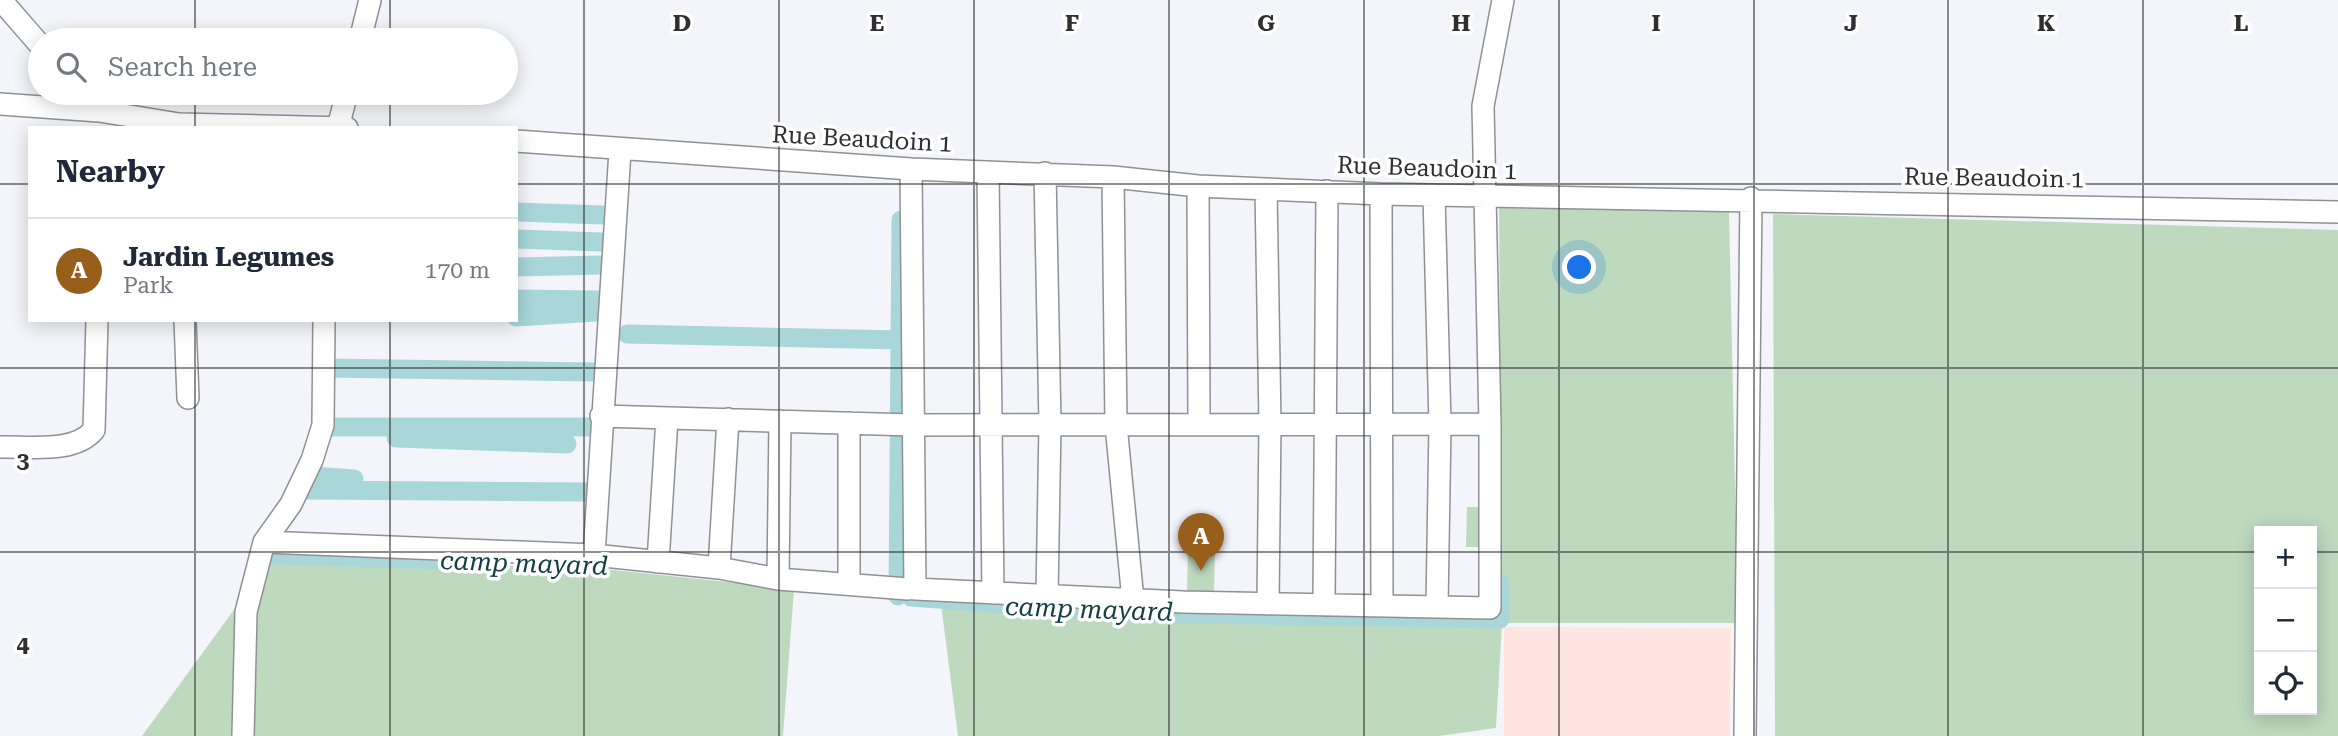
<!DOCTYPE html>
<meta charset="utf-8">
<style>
body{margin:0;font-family:"Roboto Serif",serif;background:#f6f6f7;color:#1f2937}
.controls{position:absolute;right:21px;bottom:21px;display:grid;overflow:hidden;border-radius:0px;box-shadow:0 4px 18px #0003}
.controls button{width:63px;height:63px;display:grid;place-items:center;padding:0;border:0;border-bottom:2px solid #e0e1e3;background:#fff;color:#1f2937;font:35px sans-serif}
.you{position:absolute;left:1580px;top:268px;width:24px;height:24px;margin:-18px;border:5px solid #fff;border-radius:50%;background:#1a73e8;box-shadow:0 0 0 10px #1a73e833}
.badge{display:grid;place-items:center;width:46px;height:46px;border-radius:50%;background:#985e1b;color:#fff;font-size:23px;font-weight:700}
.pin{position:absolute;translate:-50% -58px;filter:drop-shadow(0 2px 4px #0008)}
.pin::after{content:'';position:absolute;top:37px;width:24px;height:21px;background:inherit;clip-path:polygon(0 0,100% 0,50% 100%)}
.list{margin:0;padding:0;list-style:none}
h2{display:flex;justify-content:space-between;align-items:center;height:91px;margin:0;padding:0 28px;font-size:30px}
h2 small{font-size:23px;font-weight:400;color:#747a83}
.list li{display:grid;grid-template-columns:46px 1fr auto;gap:21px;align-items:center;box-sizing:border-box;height:105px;padding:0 28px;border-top:2px solid #e0e1e3}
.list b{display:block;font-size:26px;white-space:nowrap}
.list p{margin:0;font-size:23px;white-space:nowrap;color:#747a83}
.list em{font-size:23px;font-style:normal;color:#747a83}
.icon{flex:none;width:38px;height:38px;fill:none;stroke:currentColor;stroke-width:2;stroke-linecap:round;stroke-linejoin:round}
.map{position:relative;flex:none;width:2338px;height:736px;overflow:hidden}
.search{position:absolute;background:#fff;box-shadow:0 4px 18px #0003;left:28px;top:28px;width:490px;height:77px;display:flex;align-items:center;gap:18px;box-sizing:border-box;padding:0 24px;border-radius:38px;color:#747a83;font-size:26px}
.panel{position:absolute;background:#fff;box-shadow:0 4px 18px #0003;left:28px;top:126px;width:490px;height:196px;border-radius:0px}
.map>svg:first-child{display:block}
.industrial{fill:#ffe4e0}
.green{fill:#bdd9be;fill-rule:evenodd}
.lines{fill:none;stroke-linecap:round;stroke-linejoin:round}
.canal{stroke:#a8d6d9;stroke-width:19}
.street-casing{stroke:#909195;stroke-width:24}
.street{stroke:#fff;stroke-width:21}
.grid{fill:none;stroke:#2f2f31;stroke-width:2;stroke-opacity:0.55}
.labels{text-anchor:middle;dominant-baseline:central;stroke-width:7;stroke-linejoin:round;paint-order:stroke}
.street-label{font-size:24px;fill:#2f2f31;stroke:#fff}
.water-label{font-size:26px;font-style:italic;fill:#154043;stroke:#fff}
.grid-label{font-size:23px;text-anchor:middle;font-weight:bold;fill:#2f2f31;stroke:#fff;stroke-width:7;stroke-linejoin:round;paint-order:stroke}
</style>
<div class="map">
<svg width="2338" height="736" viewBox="0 0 2338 736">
<rect width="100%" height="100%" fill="#f4f5fa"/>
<!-- industrial -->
<path class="industrial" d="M1504,627l227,1 -1,108h-226z"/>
<!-- green -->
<path class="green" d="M1499,206l230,6 9,411h-236l-6,105 -57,8h-481l-17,-132 561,15z
M1773,214l565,16v506h-563zM2312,531v179h-53v-179z
M1467,507h18l-1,40h-18z
M1188,551l27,1 -1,39h-27z
M271,559l322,9 201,21 -11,147h-641z"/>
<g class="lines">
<!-- canal -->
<path class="canal" d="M516,212l86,3
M516,239l85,3
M516,267l84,-2
M516,299l81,1
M516,317l80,-5
M627,334l273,6
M328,368l265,4
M329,427h261
M396,438l171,6
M312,476l42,3
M308,490l279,2
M273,555l215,6
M898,596l3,-376
M911,597l218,16 371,6v-35"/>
<defs>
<path id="street" d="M1,0l39,45
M360,40l10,-40
M0,104l99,7 80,13 168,4
M338,127l9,-34
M516,141l395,28 202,8 85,9 183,8 957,18
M911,169l4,420 268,13 307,6v-184l-7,-318 20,-106
M988,172l5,421
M1045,173l5,251 -3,172
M1113,177l3,248 17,175
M1198,186l1,238
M1266,189l4,235 -2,180
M1381,194l1,412
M1434,195l6,229 -3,183
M185,320l3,78
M601,416l312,9 577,-1
M849,423v161
M0,447c29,-1 74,7 94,-17l3,-110
M264,542l330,13 125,13 59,11 130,10
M594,555l26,-404
M658,562l9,-144
M719,568l9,-149
M778,579l2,-158
M1324,605l3,-414
M243,736l3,-124 18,-70 27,-38 21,-44 11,-35 1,-105
M1745,736l6,-538"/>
</defs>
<!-- street casing -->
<use href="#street" class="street-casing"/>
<!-- street -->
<use href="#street" class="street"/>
</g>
<!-- grid -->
<path class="grid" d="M195,0v40M390,0v40M584,0v736M779,0v736M974,0v736M1169,0v736M1364,0v736M1559,0v736M1754,0v736M1948,0v736M2143,0v736M195,93v35M390,93v35M0,184h30M516,184h1822M195,320v416M390,320v416M0,368h2338M0,552h2259M2312,552h26"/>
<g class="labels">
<!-- street labels -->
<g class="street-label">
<text transform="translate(862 139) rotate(3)">Rue Beaudoin 1</text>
<text transform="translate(1427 168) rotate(2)">Rue Beaudoin 1</text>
<text transform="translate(1994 178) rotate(1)">Rue Beaudoin 1</text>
</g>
<!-- water labels -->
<g class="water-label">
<text transform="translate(524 563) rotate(2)">camp mayard</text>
<text transform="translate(1089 609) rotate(2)">camp mayard</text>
</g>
</g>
<g class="grid-label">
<text x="682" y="31">D</text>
<text x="877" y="31">E</text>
<text x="1072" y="31">F</text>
<text x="1266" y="31">G</text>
<text x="1461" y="31">H</text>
<text x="1656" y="31">I</text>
<text x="1851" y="31">J</text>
<text x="2046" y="31">K</text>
<text x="2241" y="31">L</text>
<text x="23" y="468">3</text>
<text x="23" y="652">4</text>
</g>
</svg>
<div class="controls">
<button>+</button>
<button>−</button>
<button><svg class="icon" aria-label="locate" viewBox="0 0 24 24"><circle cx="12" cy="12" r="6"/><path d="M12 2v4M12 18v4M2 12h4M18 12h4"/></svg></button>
</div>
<div class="you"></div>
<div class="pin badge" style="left:1201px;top:571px">A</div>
<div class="search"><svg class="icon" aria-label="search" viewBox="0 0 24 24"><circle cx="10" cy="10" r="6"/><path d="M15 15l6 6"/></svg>Search here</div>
<section class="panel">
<h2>Nearby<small></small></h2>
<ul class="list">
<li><span class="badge">A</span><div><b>Jardin Legumes</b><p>Park</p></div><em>170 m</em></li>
</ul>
</section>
</div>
